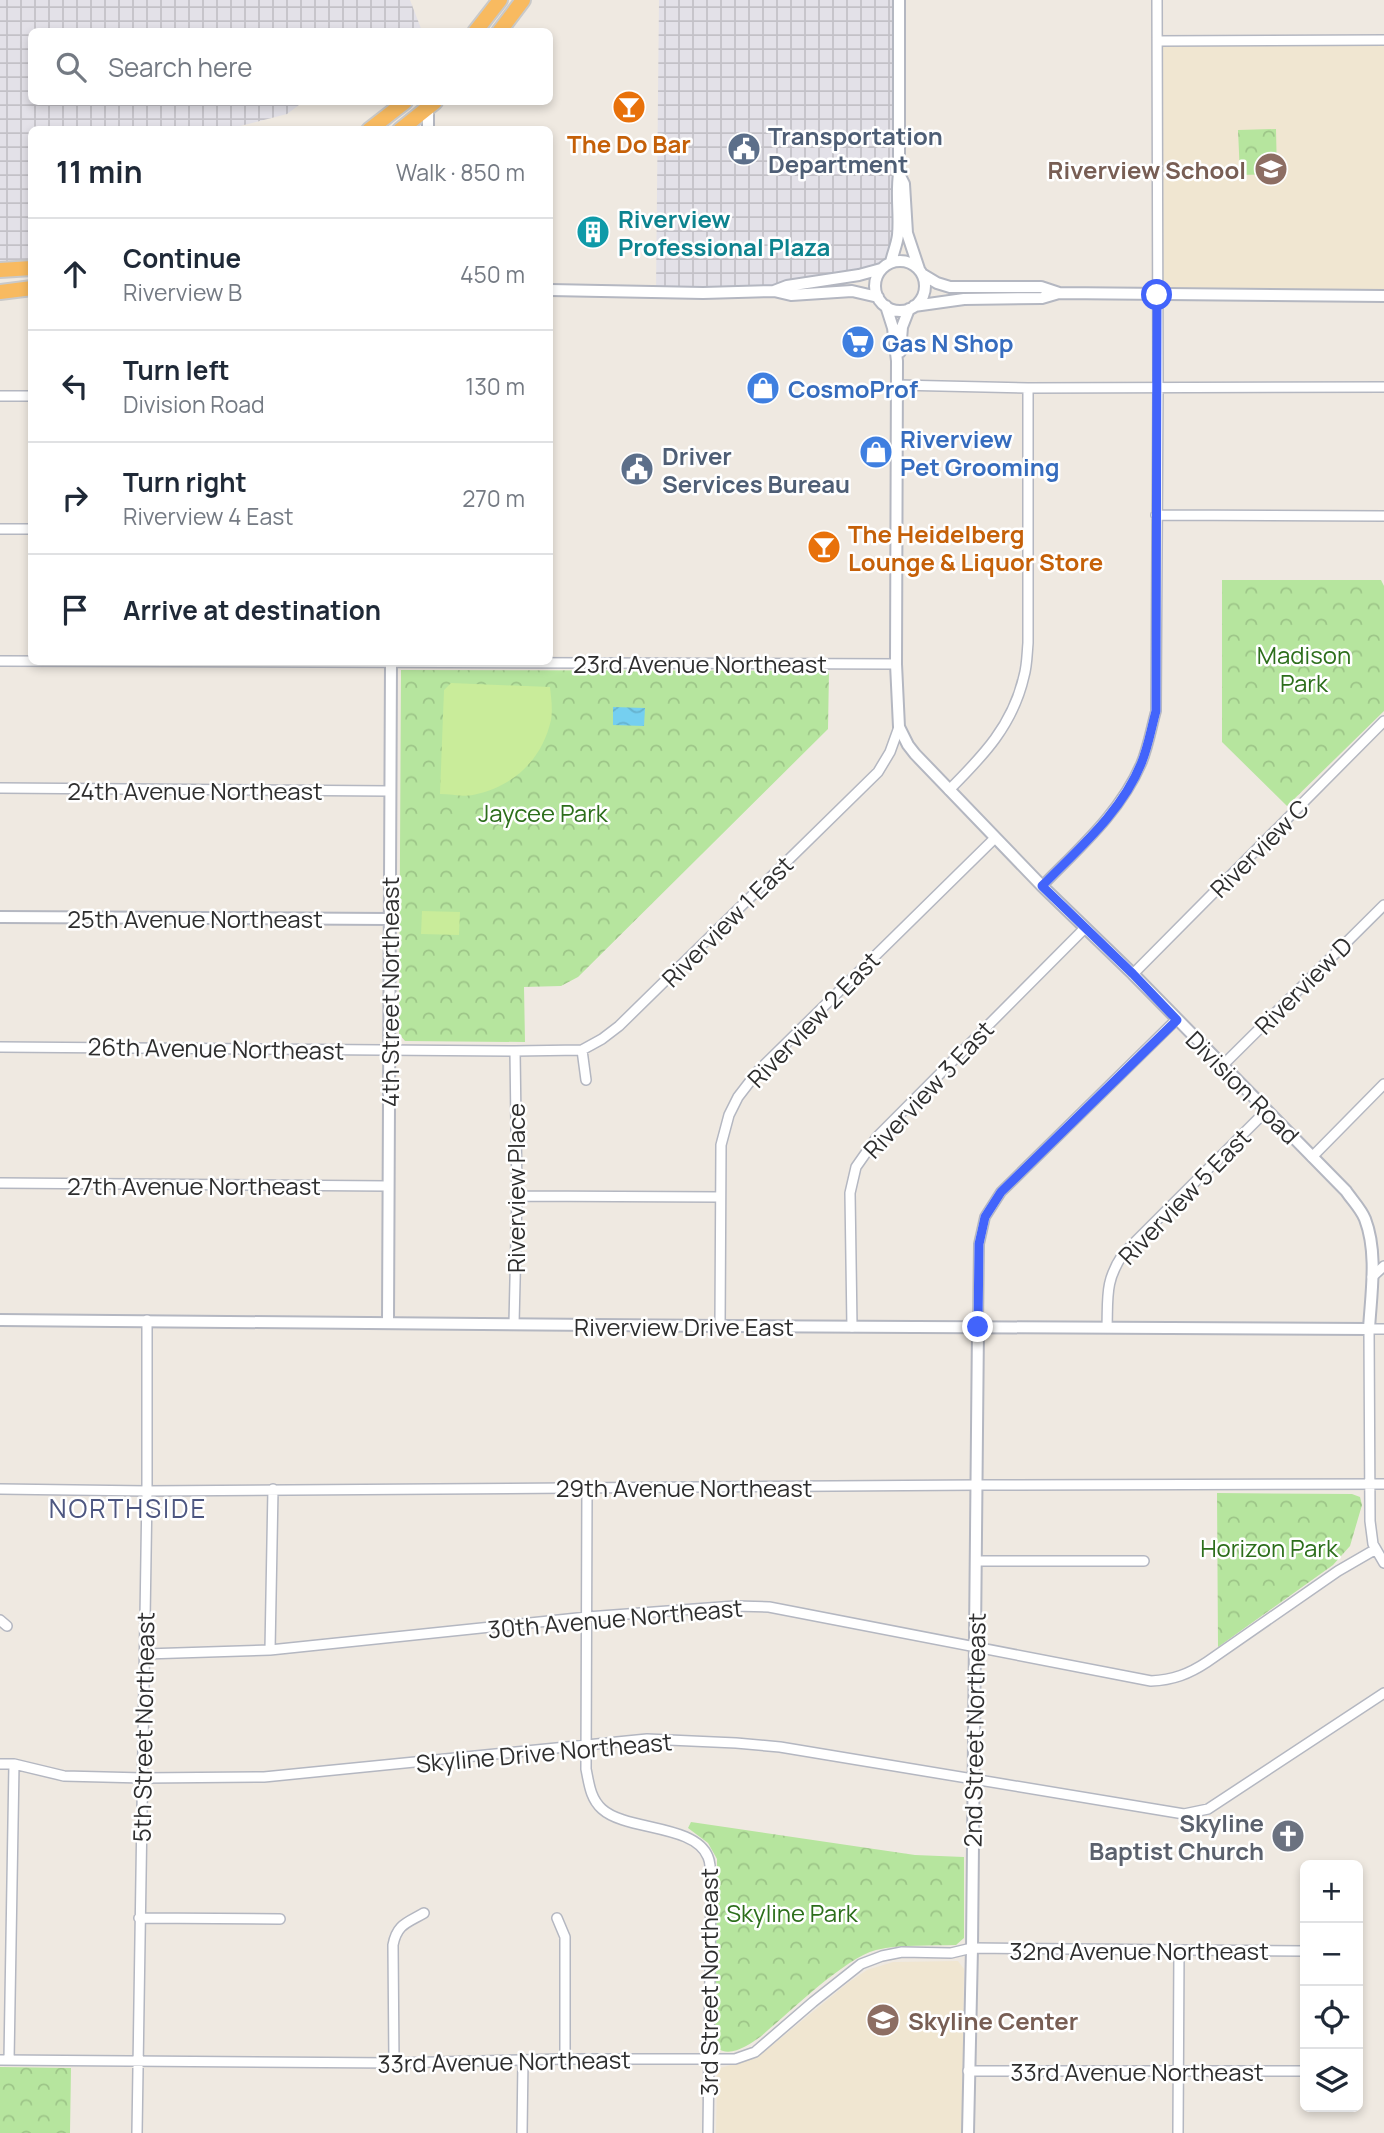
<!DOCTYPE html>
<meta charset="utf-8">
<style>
body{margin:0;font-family:Manrope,sans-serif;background:#f2f2f3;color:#1f2937}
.controls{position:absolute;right:21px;bottom:21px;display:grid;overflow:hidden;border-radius:10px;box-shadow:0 4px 10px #0003}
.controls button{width:63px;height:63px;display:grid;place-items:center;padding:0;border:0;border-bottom:2px solid #e0e1e3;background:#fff;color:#1f2937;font:35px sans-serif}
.stop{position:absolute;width:21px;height:21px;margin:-16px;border:5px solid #4264fb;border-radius:50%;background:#fff}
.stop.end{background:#4264fb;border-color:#fff;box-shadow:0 2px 7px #0008}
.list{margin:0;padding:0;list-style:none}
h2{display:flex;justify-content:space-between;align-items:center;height:91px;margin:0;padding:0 28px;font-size:30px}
h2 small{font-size:23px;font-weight:400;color:#747a83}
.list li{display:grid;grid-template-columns:46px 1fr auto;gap:21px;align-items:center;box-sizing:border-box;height:112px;padding:0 28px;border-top:2px solid #e0e1e3}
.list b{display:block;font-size:26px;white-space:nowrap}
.list p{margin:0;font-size:23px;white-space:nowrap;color:#747a83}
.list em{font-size:23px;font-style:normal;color:#747a83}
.icon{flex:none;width:38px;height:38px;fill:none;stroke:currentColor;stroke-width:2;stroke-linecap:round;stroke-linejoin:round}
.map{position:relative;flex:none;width:1384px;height:2133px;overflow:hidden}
.search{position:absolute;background:#fff;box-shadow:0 4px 10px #0003;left:28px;top:28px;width:525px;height:77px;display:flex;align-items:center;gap:18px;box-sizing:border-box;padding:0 24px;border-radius:10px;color:#747a83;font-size:26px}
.panel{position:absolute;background:#fff;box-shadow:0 4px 10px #0003;left:28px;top:126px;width:525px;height:539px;border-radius:10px}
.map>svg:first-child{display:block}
.industrial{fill:url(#industrial-grid)}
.education{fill:#f0e6d1}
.park{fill:url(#park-crowns)}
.pitch{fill:#c9ec9a}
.water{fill:url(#water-waves)}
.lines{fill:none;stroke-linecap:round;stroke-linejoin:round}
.minor-casing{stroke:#b4b7c1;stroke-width:12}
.tertiary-casing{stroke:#b4b7c1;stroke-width:14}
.trunk-casing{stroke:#c9c9c9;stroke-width:18}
.minor{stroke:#fff;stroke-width:9}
.tertiary{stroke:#fff;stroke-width:10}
.trunk{stroke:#f8ba60;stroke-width:14}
.route{stroke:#4264fb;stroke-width:9}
.labels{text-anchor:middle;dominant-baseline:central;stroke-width:5;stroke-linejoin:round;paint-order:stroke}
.service-label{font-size:24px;font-weight:bold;fill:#4e5e75;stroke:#fff;text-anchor:start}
.food-label{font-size:24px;font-weight:bold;fill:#c56008;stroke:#fff}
.education-label{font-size:24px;font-weight:bold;fill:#785e54;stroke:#fff;text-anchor:end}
.culture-label{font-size:24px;font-weight:bold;fill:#0d838f;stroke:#fff;text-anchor:start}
.shop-label{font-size:24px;font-weight:bold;fill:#366cbe;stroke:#fff;text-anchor:start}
.park-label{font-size:24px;fill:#2c6e1b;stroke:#fff}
.street-label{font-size:24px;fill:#2e2e2e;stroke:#fff}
.worship-label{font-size:24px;font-weight:bold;fill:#5b616d;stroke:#fff;text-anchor:end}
.neighbourhood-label{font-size:26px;letter-spacing:2px;fill:#4d5680;stroke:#fff}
</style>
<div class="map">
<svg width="1384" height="2133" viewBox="0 0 1384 2133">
<defs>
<pattern id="industrial-grid" width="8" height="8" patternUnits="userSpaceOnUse" patternTransform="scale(1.75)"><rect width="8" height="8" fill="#e3e1e8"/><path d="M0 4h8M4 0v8" fill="none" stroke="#c3c1c7"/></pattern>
<pattern id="park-crowns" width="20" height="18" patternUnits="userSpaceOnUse" patternTransform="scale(1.75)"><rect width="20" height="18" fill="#b6e59e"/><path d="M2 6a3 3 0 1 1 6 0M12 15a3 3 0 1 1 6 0" fill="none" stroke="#9dc588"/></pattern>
<pattern id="water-waves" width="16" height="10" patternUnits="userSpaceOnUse" patternTransform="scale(1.75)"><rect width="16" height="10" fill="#75cff0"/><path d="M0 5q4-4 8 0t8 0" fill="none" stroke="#66b2ce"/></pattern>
</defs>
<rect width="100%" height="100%" fill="#efe9e1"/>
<!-- industrial -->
<path class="industrial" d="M0,0h410l12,31 -390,1v70h271l-16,12 -59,15 -196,1 -1,134 -31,3z
M659,0h240v174l-8,88 -10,7 -94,17 -131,6z"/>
<!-- education -->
<path class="education" d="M1158,41l226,1v254l-227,-1z
M958,1961l6,8 -2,164h-246l1,-57 3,-8 38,-11 91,-75 18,-12 26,-8z"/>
<!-- park -->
<path class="park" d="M1276,129l1,45 -37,1 -2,-45z
M1222,580h159l3,6v125l-97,95 -65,-64z
M401,670l428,1 -1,58 -250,248 -17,9 -37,1 1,55 -120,-1 -6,-7z
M1217,1493l135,1 8,3 2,8 -12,41 -17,19 -115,82z
M691,1822l224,33 49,2v81l-8,7c-26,1 -54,-1 -80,5 -33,9 -88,64 -116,87 -11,8 -30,21 -43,11l-2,-11 2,-178 -9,-16 -20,-15z
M0,2067l71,1 -1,65h-70z"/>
<!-- pitch -->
<path class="pitch" d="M451,683l99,4c1,10 3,22 1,33 -9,40 -38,67 -78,75 -10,2 -22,-1 -33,-1l4,-104z
M422,911l38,1 -1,23 -38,-1z"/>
<!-- water -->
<path class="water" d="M613,707l32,1 -1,18 -31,-1z"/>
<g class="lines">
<defs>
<path id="minor" d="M1158,41l226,-1
M897,385l131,3 356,-1
M0,396h32
M1156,515l228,1
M0,529h32
M0,661l896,3
M0,788l390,3
M949,790c34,-34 64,-65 75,-114 3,-10 3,-22 4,-33v-255
M1042,886c36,-37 78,-73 99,-122 7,-16 10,-35 15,-53l2,-324 -1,-387
M1133,974l251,-253
M0,1047l515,4 67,-1 20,-11 17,-13 259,-254 12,-20 9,-25
M582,1050l4,30
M1222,1066l162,-161
M1312,1157l72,-73
M0,1183l388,3
M517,1196l203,1
M1372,1277l12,-11
M514,1324l3,-128 -2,-145
M720,1326l1,-181 8,-30 9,-18 20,-26 237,-233
M852,1327l-2,-134 6,-26 21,-30 208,-209
M978,1327l1,-83 6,-27 16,-25 175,-172
M1107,1327c1,-31 -2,-46 16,-73l143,-143
M1384,1329h-15l1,192 3,23 11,19
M587,1488l-1,281c3,14 4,29 16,40 24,22 93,15 106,48 4,9 2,23 3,33l-3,243
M0,1489l147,2 830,-6 407,-1
M976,1561h168
M0,1620l7,6
M270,1650l3,-161
M145,1654l125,-4 317,-33 148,-11 34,1 382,74c22,-1 38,-7 56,-19l131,-91 38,-22
M0,1764h14l50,12 79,2 121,-1 383,-38 89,4 44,4 404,67 24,-5 176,-116
M139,1918l141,1
M557,1918l8,19v122
M0,2060l394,3 171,-4h170l20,-7 58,-50 48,-38 21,-8 20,-4 49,1 21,-5 333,3
M9,2060l5,-296
M394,2063l-1,-118c4,-21 14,-22 31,-32
M968,2071h337
M137,2133l10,-642v-171
M522,2133l1,-73
M1178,2133l1,-183"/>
<path id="tertiary" d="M426,104l2,4v22
M900,176l4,8 3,49 12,36
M875 286a25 25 0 1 1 50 0a25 25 0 1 1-50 0Z
M891,262c2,-9 6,-18 7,-27 2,-20 -2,-40 1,-61v-174
M922,274l15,9 13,4h91l18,6 325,3
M550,290l153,3 71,-2 17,4 61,-4 26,6
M774,291l13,-5 72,-11 22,-6
M914,306l50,-7 78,-1 17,-5
M900,352l2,-25 7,-18
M0,917l389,2
M0,1320l720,6 649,3c2,-35 9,-76 -4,-110 -4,-10 -13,-19 -19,-28l-213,-217 -91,-88 -127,-132 -7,-9 -9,-18 -3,-63 1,-303 -4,-33 -7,-22
M388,1322l3,-660
M968,2133l4,-185 6,-621"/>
<path id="trunk" d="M475,32l25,-32
M499,32l24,-32
M369,130l36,-28
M400,130l35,-28
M0,270l32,-2
M0,292l32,-4"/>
</defs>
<!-- minor casing -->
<use href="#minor" class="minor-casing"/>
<!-- tertiary casing -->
<use href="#tertiary" class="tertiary-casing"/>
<!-- trunk casing -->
<use href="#trunk" class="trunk-casing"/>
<!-- minor -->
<use href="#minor" class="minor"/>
<!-- tertiary -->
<use href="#tertiary" class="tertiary"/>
<!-- trunk -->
<use href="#trunk" class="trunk"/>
</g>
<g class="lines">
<!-- route -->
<path class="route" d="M978,1327l1,-83 6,-27 16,-25 176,-172 -44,-46 -91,-88c36,-37 79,-73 99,-122 7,-16 10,-35 15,-53l1,-416"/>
</g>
<!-- icons -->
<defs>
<symbol id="bar-disc" viewBox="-11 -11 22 22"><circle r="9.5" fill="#e8710a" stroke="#fff"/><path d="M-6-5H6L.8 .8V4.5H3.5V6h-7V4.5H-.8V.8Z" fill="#fff"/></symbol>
<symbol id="civic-disc" viewBox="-11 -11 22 22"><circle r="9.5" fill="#5c6f8a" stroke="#fff"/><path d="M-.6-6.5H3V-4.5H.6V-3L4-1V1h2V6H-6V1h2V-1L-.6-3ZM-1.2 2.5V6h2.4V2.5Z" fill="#fff"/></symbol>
<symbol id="school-disc" viewBox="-11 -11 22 22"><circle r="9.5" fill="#8d6e63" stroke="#fff"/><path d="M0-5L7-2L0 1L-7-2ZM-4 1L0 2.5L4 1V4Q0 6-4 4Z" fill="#fff"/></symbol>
<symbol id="building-disc" viewBox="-11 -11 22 22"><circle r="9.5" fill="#0f9aa8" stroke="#fff"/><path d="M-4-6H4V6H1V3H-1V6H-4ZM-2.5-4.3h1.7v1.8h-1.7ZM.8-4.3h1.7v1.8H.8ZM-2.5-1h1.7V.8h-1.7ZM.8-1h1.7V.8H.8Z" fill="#fff"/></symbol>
<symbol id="supermarket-disc" viewBox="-11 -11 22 22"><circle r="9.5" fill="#3f7fe0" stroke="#fff"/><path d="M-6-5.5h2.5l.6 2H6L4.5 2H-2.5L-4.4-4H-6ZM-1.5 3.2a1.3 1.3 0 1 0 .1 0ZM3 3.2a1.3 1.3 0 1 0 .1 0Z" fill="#fff"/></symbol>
<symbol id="shop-disc" viewBox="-11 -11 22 22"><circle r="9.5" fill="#3f7fe0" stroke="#fff"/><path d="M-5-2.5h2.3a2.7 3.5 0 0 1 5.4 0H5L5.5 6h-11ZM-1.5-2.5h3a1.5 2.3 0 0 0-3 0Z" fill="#fff"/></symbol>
<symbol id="church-disc" viewBox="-11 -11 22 22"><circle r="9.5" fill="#6b7280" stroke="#fff"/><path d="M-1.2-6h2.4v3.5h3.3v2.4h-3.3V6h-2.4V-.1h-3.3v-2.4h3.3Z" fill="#fff"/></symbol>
</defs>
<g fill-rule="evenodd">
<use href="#bar-disc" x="610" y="88" width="38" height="38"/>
<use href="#civic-disc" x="725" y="130" width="38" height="38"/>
<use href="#school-disc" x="1252" y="150" width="38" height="38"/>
<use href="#building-disc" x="574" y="213" width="38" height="38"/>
<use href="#supermarket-disc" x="839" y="323" width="38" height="38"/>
<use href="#shop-disc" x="744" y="369" width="38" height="38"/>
<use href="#shop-disc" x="857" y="433" width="38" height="38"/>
<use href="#civic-disc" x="618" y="450" width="38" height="38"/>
<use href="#bar-disc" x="805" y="528" width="38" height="38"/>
<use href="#church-disc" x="1269" y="1817" width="38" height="38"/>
<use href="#school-disc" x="864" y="2001" width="38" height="38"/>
</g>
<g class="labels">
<!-- service labels -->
<g class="service-label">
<text x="768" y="135">Transportation<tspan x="768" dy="28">Department</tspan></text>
<text x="662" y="455">Driver<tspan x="662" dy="28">Services Bureau</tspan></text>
</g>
<!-- food labels -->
<g class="food-label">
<text x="629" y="143">The Do Bar</text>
<text x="848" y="533" text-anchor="start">The Heidelberg<tspan x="848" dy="28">Lounge &amp; Liquor Store</tspan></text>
</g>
<!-- education labels -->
<g class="education-label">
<text x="1246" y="169">Riverview School</text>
<text x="908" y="2020" text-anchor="start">Skyline Center</text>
</g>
<!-- culture labels -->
<g class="culture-label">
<text x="618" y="218">Riverview<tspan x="618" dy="28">Professional Plaza</tspan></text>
</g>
<!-- shop labels -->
<g class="shop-label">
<text x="882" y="342">Gas N Shop</text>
<text x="788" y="388">CosmoProf</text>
<text x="900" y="438">Riverview<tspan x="900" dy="28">Pet Grooming</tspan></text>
</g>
<!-- park labels -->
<g class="park-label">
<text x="1304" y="654">Madison<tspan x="1304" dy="28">Park</tspan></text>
<text x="543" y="812">Jaycee Park</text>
<text x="1269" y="1547">Horizon Park</text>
<text x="792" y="1912">Skyline Park</text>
</g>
<!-- street labels -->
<g class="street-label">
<text x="700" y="663">23rd Avenue Northeast</text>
<text x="195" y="790">24th Avenue Northeast</text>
<text transform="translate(1259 848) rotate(-45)">Riverview C</text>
<text x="195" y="918">25th Avenue Northeast</text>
<text transform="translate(727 921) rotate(-45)">Riverview 1 East</text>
<text transform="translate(1303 985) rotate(-45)">Riverview D</text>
<text transform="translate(389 992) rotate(-90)">4th Street Northeast</text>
<text transform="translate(813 1019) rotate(-46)">Riverview 2 East</text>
<text transform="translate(216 1048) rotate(1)">26th Avenue Northeast</text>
<text transform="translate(1243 1087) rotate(45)">Division Road</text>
<text transform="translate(928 1089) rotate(-47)">Riverview 3 East</text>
<text x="194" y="1185">27th Avenue Northeast</text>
<text transform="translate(515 1188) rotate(-90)">Riverview Place</text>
<text transform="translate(1184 1196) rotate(-46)">Riverview 5 East</text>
<text x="684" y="1326">Riverview Drive East</text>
<text x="684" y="1487">29th Avenue Northeast</text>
<text transform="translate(615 1618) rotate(-5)">30th Avenue Northeast</text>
<text transform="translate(143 1727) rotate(-89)">5th Street Northeast</text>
<text transform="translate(974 1730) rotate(-89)">2nd Street Northeast</text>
<text transform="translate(544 1752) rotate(-5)">Skyline Drive Northeast</text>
<text x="1139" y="1950">32nd Avenue Northeast</text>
<text transform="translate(708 1982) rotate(-90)">3rd Street Northeast</text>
<text transform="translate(504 2061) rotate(-1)">33rd Avenue Northeast</text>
<text x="1137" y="2071">33rd Avenue Northeast</text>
</g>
<!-- worship labels -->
<g class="worship-label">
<text x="1264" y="1822">Skyline<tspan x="1264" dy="28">Baptist Church</tspan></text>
</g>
<!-- neighbourhood labels -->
<g class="neighbourhood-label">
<text x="128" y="1508">NORTHSIDE</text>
</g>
</g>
</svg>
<div class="controls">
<button>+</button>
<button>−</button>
<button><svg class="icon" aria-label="locate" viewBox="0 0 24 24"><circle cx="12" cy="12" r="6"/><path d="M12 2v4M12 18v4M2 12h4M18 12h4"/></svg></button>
<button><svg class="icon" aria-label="layers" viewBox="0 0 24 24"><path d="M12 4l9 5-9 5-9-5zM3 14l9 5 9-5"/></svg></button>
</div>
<div class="stop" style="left:1157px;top:295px"></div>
<div class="stop end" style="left:978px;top:1327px"></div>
<div class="search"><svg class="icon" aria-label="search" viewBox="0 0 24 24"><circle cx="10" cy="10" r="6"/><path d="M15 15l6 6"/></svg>Search here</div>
<section class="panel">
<h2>11 min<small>Walk · 850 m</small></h2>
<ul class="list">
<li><svg class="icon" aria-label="ahead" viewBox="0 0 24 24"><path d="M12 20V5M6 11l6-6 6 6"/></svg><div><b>Continue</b><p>Riverview B</p></div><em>450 m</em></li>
<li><svg class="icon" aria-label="left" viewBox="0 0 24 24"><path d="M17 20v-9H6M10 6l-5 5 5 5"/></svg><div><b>Turn left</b><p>Division Road</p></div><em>130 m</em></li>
<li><svg class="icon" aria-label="right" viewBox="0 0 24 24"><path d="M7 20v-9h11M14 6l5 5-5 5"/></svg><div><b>Turn right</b><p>Riverview 4 East</p></div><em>270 m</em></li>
<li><svg class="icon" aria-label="arrive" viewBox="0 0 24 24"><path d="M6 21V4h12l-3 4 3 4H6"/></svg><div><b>Arrive at destination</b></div></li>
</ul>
</section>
</div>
